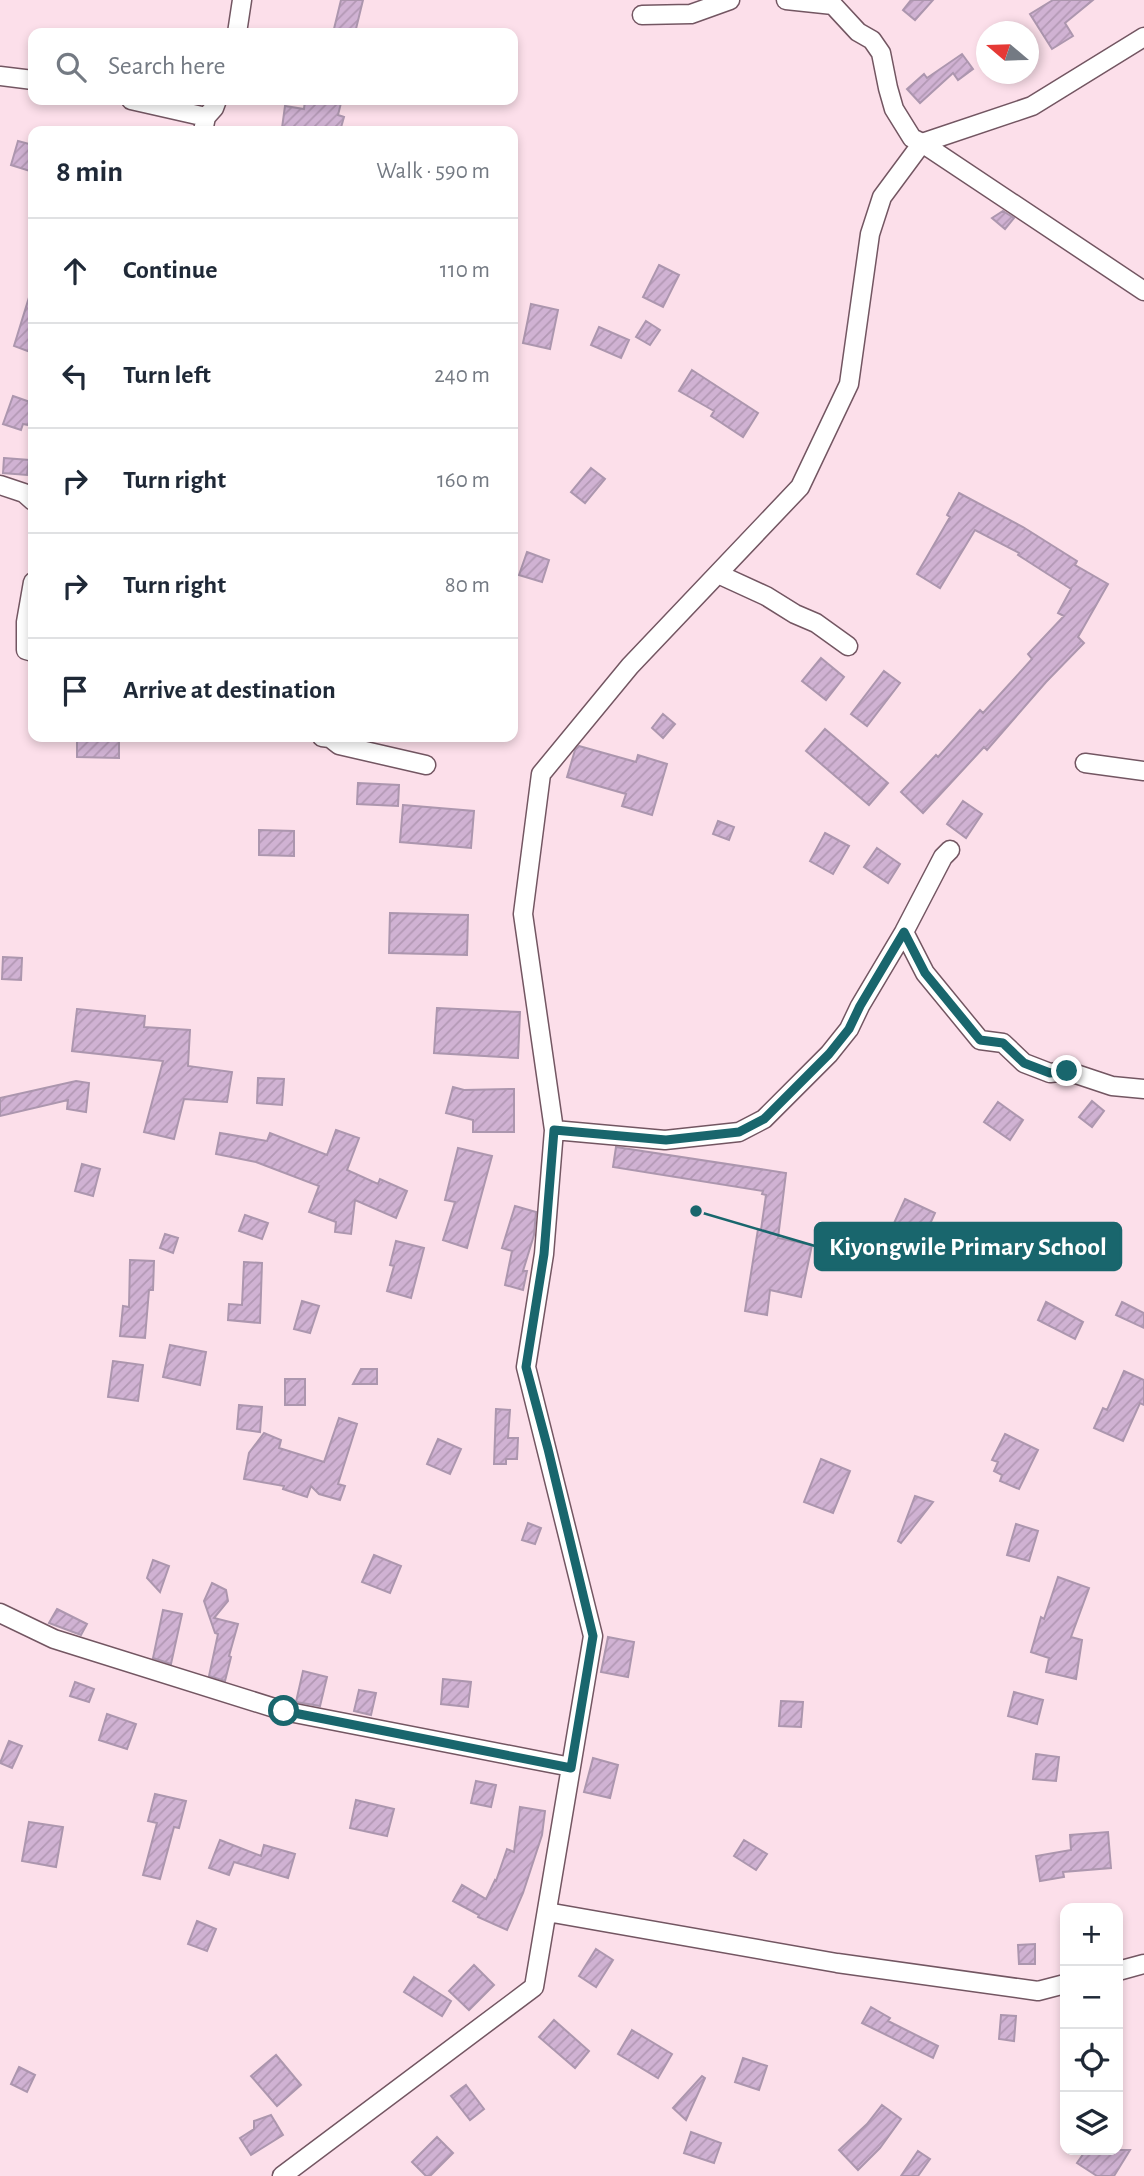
<!DOCTYPE html>
<meta charset="utf-8">
<style>
body{margin:0;font-family:"Alegreya Sans",sans-serif;background:#f6f6f7;color:#1f2937}
.controls{position:absolute;right:21px;bottom:21px;display:grid;overflow:hidden;border-radius:14px;box-shadow:0 4px 10px #0003}
.controls button{width:63px;height:63px;display:grid;place-items:center;padding:0;border:0;border-bottom:2px solid #e0e1e3;background:#fff;color:#1f2937;font:35px sans-serif}
.compass{position:absolute;left:976px;top:21px;width:63px;height:63px;border-radius:50%;background:#fff;box-shadow:0 4px 10px #0003;rotate:289deg}
.stop{position:absolute;width:21px;height:21px;margin:-16px;border:5px solid #19666d;border-radius:50%;background:#fff}
.stop.end{background:#19666d;border-color:#fff;box-shadow:0 2px 7px #0008}
.list{margin:0;padding:0;list-style:none}
h2{display:flex;justify-content:space-between;align-items:center;height:91px;margin:0;padding:0 28px;font-size:30px}
h2 small{font-size:23px;font-weight:400;color:#747a83}
.list li{display:grid;grid-template-columns:46px 1fr auto;gap:21px;align-items:center;box-sizing:border-box;height:105px;padding:0 28px;border-top:2px solid #e0e1e3}
.list b{display:block;font-size:26px;white-space:nowrap}
.list em{font-size:23px;font-style:normal;color:#747a83}
.icon{flex:none;width:38px;height:38px;fill:none;stroke:currentColor;stroke-width:2;stroke-linecap:round;stroke-linejoin:round}
.map{position:relative;flex:none;width:1144px;height:2176px;overflow:hidden}
.search{position:absolute;background:#fff;box-shadow:0 4px 10px #0003;left:28px;top:28px;width:490px;height:77px;display:flex;align-items:center;gap:18px;box-sizing:border-box;padding:0 24px;border-radius:14px;color:#747a83;font-size:26px}
.panel{position:absolute;background:#fff;box-shadow:0 4px 10px #0003;left:28px;top:126px;width:490px;height:616px;border-radius:14px}
.map>svg:first-child{display:block}
.building{fill:url(#building-hatch);stroke:#ac96ae;stroke-width:2}
.lines{fill:none;stroke-linecap:round;stroke-linejoin:round}
.minor-casing{stroke:#735662;stroke-width:21}
.minor{stroke:#fff;stroke-width:18}
.route{stroke:#19666d;stroke-width:9}
.leader{fill:none;stroke:#19666d;stroke-width:2.5}
.callout-dot{fill:#19666d;stroke:#fcdfea;stroke-width:2.5}
.callout{fill:#19666d;stroke:#19666d;stroke-width:2.5}
.callout-label{font-size:26px;text-anchor:middle;font-weight:bold;fill:#fff}
</style>
<div class="map">
<svg width="1144" height="2176" viewBox="0 0 1144 2176">
<defs>
<pattern id="building-hatch" width="6" height="6" patternUnits="userSpaceOnUse" patternTransform="scale(1.75)"><rect width="6" height="6" fill="#d0b2d3"/><path d="M-1 1l2-2M0 6l6-6M5 7l2-2" fill="none" stroke="#b298b4"/></pattern>
</defs>
<rect width="100%" height="100%" fill="#fcdfea"/>
<!-- building -->
<path class="building" d="M341,0h22l-8,33h-22z
M911,0h22l-18,20 -12,-10z
M1053,0h40l-28,23 8,13 -21,13 -22,-35z
M962,54l11,15 -15,11 -5,-7 -33,30 -13,-14 17,-15 3,4z
M305,100l36,3 -3,12 6,2 -4,14h-31l-27,-3 3,-22 19,3z
M18,141l15,4v17l-3,9 -19,-6z
M1003,211l11,7 -9,11 -13,-11z
M659,265l20,10 -16,32 -20,-10z
M30,294l3,1v58l-19,-7z
M531,304l27,6 -8,39 -27,-6z
M646,321l14,9 -10,15 -14,-8z
M599,327l30,13 -8,18 -30,-13z
M692,370l66,43 -15,24 -32,-21 3,-5 -35,-20z
M13,396l20,7v23l-10,-2 -2,6 -18,-6z
M4,458l25,2 -2,15 -24,-2z
M591,468l14,11 -20,24 -14,-11z
M959,493l64,34 54,34 -2,4 33,19 -30,53 6,6 -38,39 -59,68 -3,-3 -61,66 -22,-21 35,-37 2,2 42,-47 3,3 49,-54 -4,-5 36,-38 -6,-3 13,-24 -53,-34 1,-2 -44,-23 -35,58 -23,-14 33,-57 -3,-2z
M527,552l22,8 -7,22 -23,-7z
M821,658l23,19 -18,23 -24,-19z
M884,671l16,12 -33,43 -16,-12z
M663,714l12,10 -12,14 -11,-10z
M825,729l63,54 -19,22 -63,-54z
M77,737h42v21l-42,-1z
M579,746l57,16 2,-7 29,9 -15,51 -30,-9 4,-12 -59,-17 8,-27z
M358,783l41,2 -1,21 -41,-2z
M963,801l19,13 -16,24 -19,-14z
M403,805l71,6 -3,37 -71,-6z
M718,821l16,6 -5,13 -16,-6z
M259,830l35,1v25l-35,-1z
M825,833l24,13 -16,28 -23,-13z
M877,848l23,16 -12,19 -24,-16z
M390,913l78,2 -1,40 -78,-2z
M3,957l19,1 -1,22 -19,-1z
M437,1008l83,4 -2,46 -84,-5z
M77,1009l68,7 -1,11 46,3 -2,36 44,6 -5,30 -43,-3 -10,40 -30,-7 19,-71 -91,-10z
M258,1078l26,1 -2,26 -25,-2z
M76,1081l13,2 -3,29 -19,-3 1,-9 -68,16v-18z
M453,1087l11,3 50,-1v43h-41v-12l-27,-7z
M1092,1101l12,10 -12,16 -13,-10z
M998,1102l25,18 -13,20 -26,-18z
M336,1130l23,8 -12,32 31,14 2,-5 27,12 -11,27 -41,-18 -4,34 -16,-2 1,-10 -27,-10 10,-26 -63,-24 -40,-8 4,-21 47,8 3,-8 57,22z
M616,1147l170,26 -8,65 34,7 -11,52 -31,-7 -3,25 -22,-4 13,-82 3,1 5,-35 -4,-1 1,-3 -150,-24z
M458,1148l34,8 -25,92 -24,-8 12,-38 -10,-2z
M82,1164l18,5 -7,27 -18,-5z
M905,1199l30,14 -15,33 -30,-14z
M515,1206l21,6 -2,23 -11,36h4l-4,19 -18,-5 7,-34 -10,-3z
M245,1215l23,8 -6,16 -23,-8z
M165,1234l13,4 -5,15 -13,-5z
M396,1241l28,7 -13,50 -24,-7 7,-25 -4,-1z
M130,1260l24,1 -1,29h-4l-4,48 -25,-2 3,-30 6,1z
M244,1262l18,1 -2,60 -32,-3 1,-16 13,1z
M302,1301l17,5 -9,27 -16,-4z
M1046,1302l37,20 -8,17 -37,-19z
M1122,1302l22,11v15l-28,-13z
M170,1345l36,7 -6,33 -37,-8z
M113,1361l30,4 -5,36 -30,-4z
M361,1369h16v15h-24z
M1124,1371l20,9v25l-4,-2 -17,38 -29,-13 9,-20 4,2z
M285,1379h20v26h-20z
M239,1405l23,2 -2,25 -23,-3z
M496,1409l14,1 -2,28h10l-1,21h-11v5h-12z
M339,1418l18,6 -19,60 7,2 -5,14 -21,-6 -8,-8 -4,11 -24,-8 1,-3 -40,-7 5,-26 15,-20 17,7 -2,8 45,14z
M1005,1434l33,16 -19,39 -19,-8 2,-6 -8,-4 4,-9 -6,-2z
M438,1439l23,10 -11,25 -23,-10z
M821,1459l29,12 -17,42 -29,-11z
M915,1496l18,6 -32,41 -3,-2z
M528,1523l13,5 -6,16 -13,-4z
M1016,1524l22,7 -9,30 -22,-6z
M374,1555l27,11 -11,27 -28,-11z
M153,1560l16,6 -9,26 -13,-14z
M1058,1577l31,11 -18,49 11,3 -6,39 -30,-7 3,-14 -18,-6 10,-35 3,2z
M212,1583l14,7 2,11 -14,17 24,6 -9,32 2,1 -6,24 -16,-5 9,-42 -3,-1 -11,-32z
M57,1609l30,15 -6,11 -32,-12z
M163,1610l19,4 -11,50 -18,-6z
M608,1637l26,5 -6,35 -27,-5z
M303,1671l24,6 -7,29 -24,-4z
M443,1679l28,3 -3,25 -27,-3z
M75,1682l19,7 -5,13 -19,-6z
M359,1690l17,3 -5,22 -17,-4z
M1014,1692l29,8 -6,24 -29,-8z
M781,1701l22,1 -2,25 -22,-1z
M107,1714l29,10 -9,25 -28,-9z
M9,1741l13,5 -10,22 -12,-5z
M1036,1754l23,3 -3,24 -23,-2z
M593,1758l25,7 -8,33 -26,-6z
M476,1781l20,4 -5,22 -20,-4z
M155,1794l31,7 -7,27 -5,-1 -14,52 -17,-4 14,-52 -9,-2z
M356,1800l38,9 -7,27 -37,-8z
M520,1807l25,4 -3,24 -19,58 -16,37 -29,-13 1,-2 -26,-14 9,-16 24,14 9,-19 1,1 11,-32 7,3z
M29,1822l34,5 -7,40 -34,-6z
M1108,1832l3,36 -48,4 1,5 -24,4 -4,-25 35,-6 -1,-15z
M220,1840l41,16 3,-11 31,9 -7,24 -54,-16 -5,13 -20,-7z
M744,1840l23,14 -11,16 -22,-14z
M197,1921l19,8 -9,22 -19,-7z
M1035,1944v20h-16l-1,-19z
M596,1949l17,11 -17,27 -17,-11z
M474,1965l20,20 -25,25 -20,-19z
M414,1977l37,24 -9,15 -38,-24z
M871,2007l19,11 -2,3 50,25 -5,12 -71,-35z
M1001,2015l15,1 -2,25 -15,-2z
M554,2020l35,31 -14,17 -36,-31z
M632,2030l40,24 -14,24 -40,-24z
M276,2055l25,30 -24,21 -26,-30z
M743,2058l24,8 -8,24 -24,-8z
M19,2067l16,8 -8,17 -16,-8z
M702,2076l3,2 -19,42 -13,-12z
M466,2085l18,24 -14,11 -19,-24z
M882,2105l19,14 -21,29 -22,22 -19,-20 28,-26z
M271,2115l12,20 -32,20 -11,-17 14,-9v-8z
M691,2132l30,11 -7,20 -30,-10z
M437,2137l16,16 -23,23h-4l-14,-14z
M1086,2150h44l-16,26h-17l-20,-13z
M918,2151l12,8 -12,17h-17z"/>
<g class="lines">
<defs>
<path id="minor" d="M786,0l47,5 25,27 14,8 9,13 7,35 6,21 18,29 10,5 110,-37 112,-69
M642,15l49,-1 39,-14
M237,33l5,-33
M0,76l33,4
M131,100l75,17
M203,131l3,-14 8,-9 3,-8
M0,485l24,8 9,8
M718,574l48,22 29,18 21,9 32,23
M33,582l-7,40v28l7,2
M322,737l8,1 9,7 87,20
M1085,763l59,8
M904,932l21,41 55,67 23,3 21,20 26,10 17,-2 45,15 32,3
M554,1130l111,10 74,-8 25,-13 65,-65 20,-25 11,-23 44,-74 39,-75 7,-7
M0,1613l54,26 230,72 287,56
M547,1912l290,51 201,28 27,-7
M1118,1971l26,-7
M282,2176l252,-189 59,-351 -67,-269 18,-113 10,-124 -31,-216 18,-140 89,-108 170,-179 49,-103 21,-150 12,-37 40,-54 222,148"/>
</defs>
<!-- minor casing -->
<use href="#minor" class="minor-casing"/>
<!-- minor -->
<use href="#minor" class="minor"/>
</g>
<g class="lines">
<!-- route -->
<path class="route" d="M284,1711l287,57 22,-132 -45,-187 -22,-82 18,-113 10,-124 112,10 73,-8 25,-13 65,-65 20,-25 11,-23 44,-74 21,41 55,67 23,3 21,20 26,10 17,-2"/>
</g>
<!-- callouts -->
<path class="leader" d="M696 1211L815 1246"/>
<circle class="callout-dot" cx="696" cy="1211" r="7"/>
<rect class="callout" x="815" y="1223" width="306" height="47" rx="7"/>
<g class="callout-label">
<text x="968" y="1255">Kiyongwile Primary School</text>
</g>
</svg>
<div class="controls">
<button>+</button>
<button>−</button>
<button><svg class="icon" aria-label="locate" viewBox="0 0 24 24"><circle cx="12" cy="12" r="6"/><path d="M12 2v4M12 18v4M2 12h4M18 12h4"/></svg></button>
<button><svg class="icon" aria-label="layers" viewBox="0 0 24 24"><path d="M12 4l9 5-9 5-9-5zM3 14l9 5 9-5"/></svg></button>
</div>
<svg class="compass" viewBox="-18 -18 36 36"><path d="M0-13l5 13h-10z" fill="#e53935"/><path d="M0 13l5-13h-10z" fill="#747a83"/></svg>
<div class="stop" style="left:284px;top:1711px"></div>
<div class="stop end" style="left:1067px;top:1071px"></div>
<div class="search"><svg class="icon" aria-label="search" viewBox="0 0 24 24"><circle cx="10" cy="10" r="6"/><path d="M15 15l6 6"/></svg>Search here</div>
<section class="panel">
<h2>8 min<small>Walk · 590 m</small></h2>
<ul class="list">
<li><svg class="icon" aria-label="ahead" viewBox="0 0 24 24"><path d="M12 20V5M6 11l6-6 6 6"/></svg><div><b>Continue</b></div><em>110 m</em></li>
<li><svg class="icon" aria-label="left" viewBox="0 0 24 24"><path d="M17 20v-9H6M10 6l-5 5 5 5"/></svg><div><b>Turn left</b></div><em>240 m</em></li>
<li><svg class="icon" aria-label="right" viewBox="0 0 24 24"><path d="M7 20v-9h11M14 6l5 5-5 5"/></svg><div><b>Turn right</b></div><em>160 m</em></li>
<li><svg class="icon" aria-label="right" viewBox="0 0 24 24"><path d="M7 20v-9h11M14 6l5 5-5 5"/></svg><div><b>Turn right</b></div><em>80 m</em></li>
<li><svg class="icon" aria-label="arrive" viewBox="0 0 24 24"><path d="M6 21V4h12l-3 4 3 4H6"/></svg><div><b>Arrive at destination</b></div></li>
</ul>
</section>
</div>
